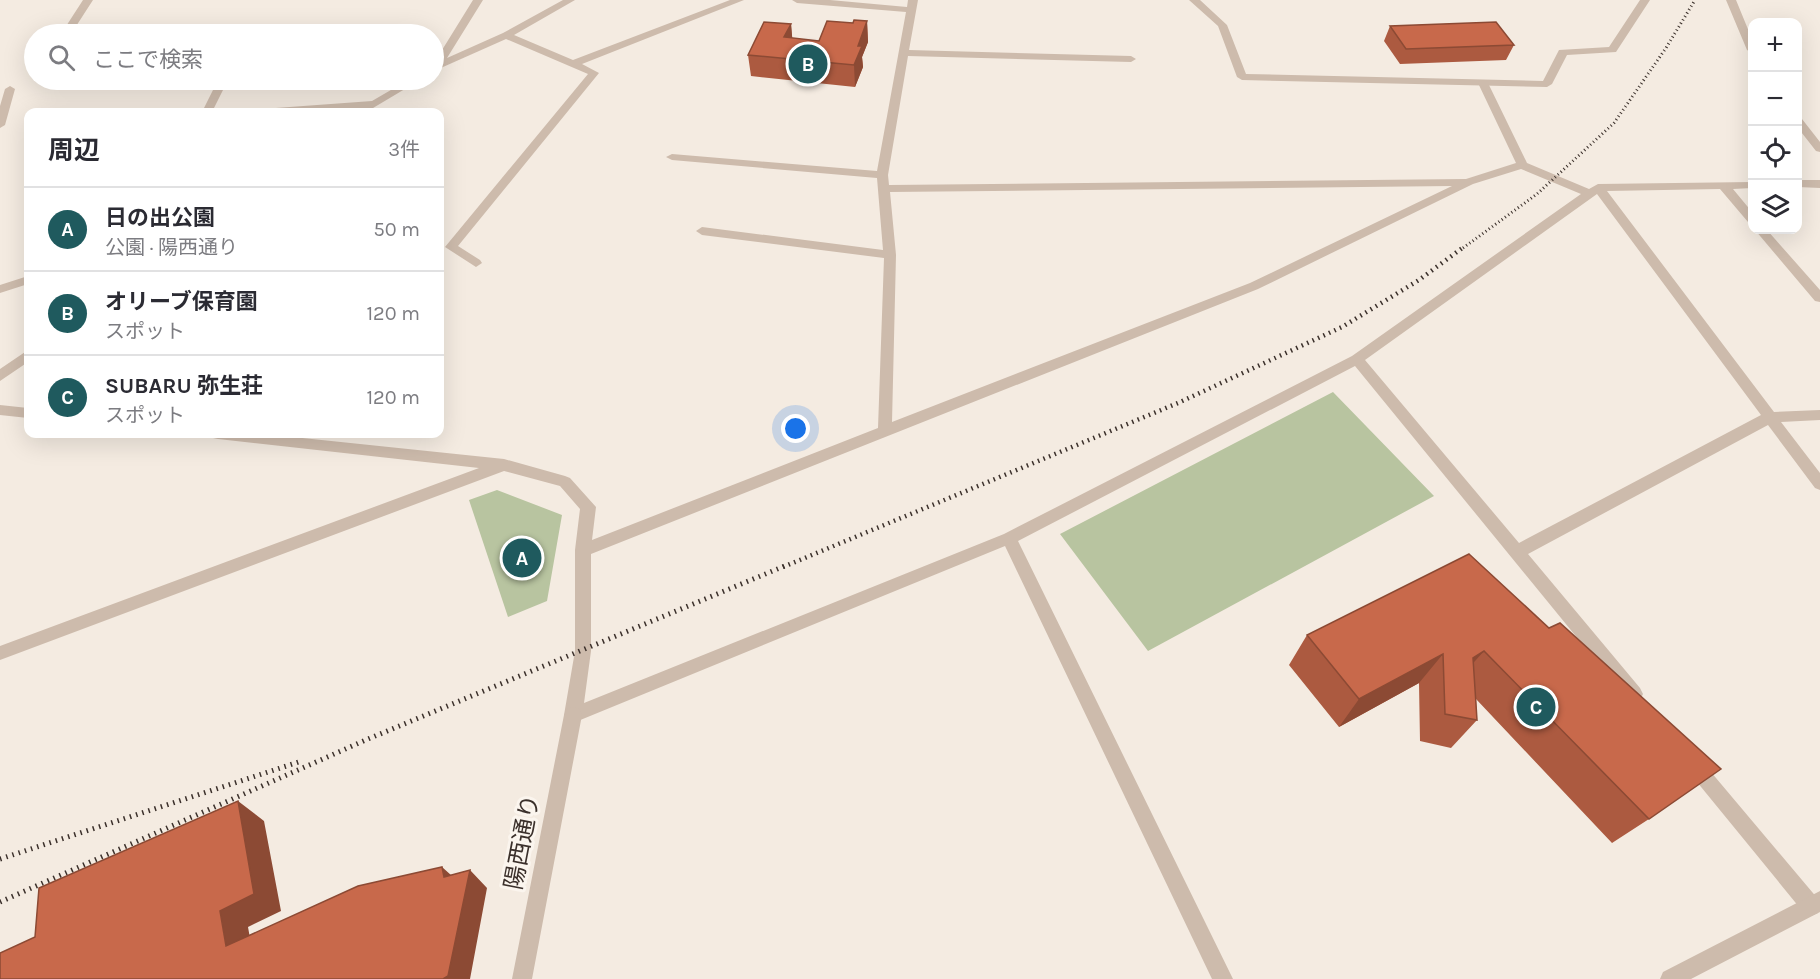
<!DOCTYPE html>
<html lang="ja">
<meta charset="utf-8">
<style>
body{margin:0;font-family:Karla,"Noto Sans JP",sans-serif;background:#f7f7f7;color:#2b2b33}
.controls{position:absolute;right:18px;top:18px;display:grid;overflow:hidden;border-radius:12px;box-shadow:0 6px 24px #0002}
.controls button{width:54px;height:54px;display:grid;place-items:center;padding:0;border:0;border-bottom:2px solid #e1e1e2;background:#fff;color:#2b2b33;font:30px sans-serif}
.you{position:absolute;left:796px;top:429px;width:21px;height:21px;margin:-15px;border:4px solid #fff;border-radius:50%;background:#1a73e8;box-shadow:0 0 0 9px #1a73e833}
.badge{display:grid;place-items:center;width:39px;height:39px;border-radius:50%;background:#1f5a5e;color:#fff;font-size:20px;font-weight:700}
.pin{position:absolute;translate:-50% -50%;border:3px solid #fff;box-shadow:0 2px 6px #0006}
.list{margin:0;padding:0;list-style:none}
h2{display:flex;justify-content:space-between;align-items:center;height:78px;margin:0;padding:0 24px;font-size:26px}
h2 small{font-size:20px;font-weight:400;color:#7c7c81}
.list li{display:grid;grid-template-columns:39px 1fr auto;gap:18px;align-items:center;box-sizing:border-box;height:84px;padding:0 24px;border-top:2px solid #e1e1e2}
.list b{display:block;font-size:22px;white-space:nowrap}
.list p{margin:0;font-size:20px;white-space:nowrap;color:#7c7c81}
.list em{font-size:20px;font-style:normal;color:#7c7c81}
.icon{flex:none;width:33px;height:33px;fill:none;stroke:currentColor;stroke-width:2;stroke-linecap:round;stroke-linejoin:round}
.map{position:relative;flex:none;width:1820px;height:979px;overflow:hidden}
.search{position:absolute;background:#fff;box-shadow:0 6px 24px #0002;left:24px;top:24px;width:420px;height:66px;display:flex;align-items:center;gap:15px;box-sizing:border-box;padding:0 21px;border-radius:33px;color:#7c7c81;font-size:22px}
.panel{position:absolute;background:#fff;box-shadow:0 6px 24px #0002;left:24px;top:108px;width:420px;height:330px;border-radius:12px}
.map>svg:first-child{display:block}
.green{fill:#b8c4a0}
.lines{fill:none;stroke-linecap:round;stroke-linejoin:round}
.service{fill:#cdbbac;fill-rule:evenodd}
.minor{fill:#cdbbac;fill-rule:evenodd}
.tertiary{fill:#cdbbac;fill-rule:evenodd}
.rail-far2{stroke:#3b302b;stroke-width:3;stroke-dasharray:1 3;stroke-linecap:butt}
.rail-far1{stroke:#3b302b;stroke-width:4.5;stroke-dasharray:1.5 4.5;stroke-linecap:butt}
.rail{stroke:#3b302b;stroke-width:5;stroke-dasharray:1.5 5;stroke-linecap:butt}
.wall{fill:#ac5a40}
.shaded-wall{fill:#8c4a34}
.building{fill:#c8694b;stroke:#8c4a34;stroke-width:1.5}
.labels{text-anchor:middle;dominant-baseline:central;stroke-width:6;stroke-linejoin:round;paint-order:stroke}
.near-street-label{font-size:24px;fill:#3b302b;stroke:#fbf5ee}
</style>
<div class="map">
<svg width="1820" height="979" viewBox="0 0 1820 979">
<rect width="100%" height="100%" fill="#f4ebe1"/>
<!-- green -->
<path class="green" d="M1333,392l101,104 -286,155 -88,-117z
M497,490l65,25 -15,86 -39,16 -39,-117z"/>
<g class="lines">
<!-- service -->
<path class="service" d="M1189,0h11l27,25 19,49 297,7 16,-31 50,-3 31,-47h10l-34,52 -49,3 -15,29 -5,3 -305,-7 -5,-3 -19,-51z"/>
<!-- minor -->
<path class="minor" d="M83,0h10l-22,34h-10z
M473,0h10l-36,58 56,-25 60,-33h12l-61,35 59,25 157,-60h14l-162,64 17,9 -141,173 22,14 2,3 -6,4 -31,-20 143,-173 -82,-35 -72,32v-8z
M792,0h38l77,7 1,-7h10l-9,50 222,6 5,3 -5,3 -223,-6 -20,119 1,10 577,-6 50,-16 -38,-80 5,-3 5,3 39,80 62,26 9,-5 154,-2v6l-19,1 19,23v11l-4,-1 -28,-33 -113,2 167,221 46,-2v10l-39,2 39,51v17l-5,-2 -47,-63 -240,129 112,134 3,6 -3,6 -6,2 -6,-2 -273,-334 -337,175 215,438h-21l-207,-433 -432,177 -6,-2 -3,-6 11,-64v-101l5,-41 -20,-23 -56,-15 -504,189v-14l479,-178 -261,-29 -5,-1 -2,-4h53l240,25 61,17 5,2 26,29 -4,33 286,-112 6,-170 -182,-23 -6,-4 6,-4 181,23 -6,-72 -205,-18 -6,-3 6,-3 205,17 29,-159 -109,-9zM1521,169l60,25 -229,162 -348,178 -420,169 7,-52v-97l667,-265 215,-105zM1452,186l-202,97 -358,139 4,-167 -6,-63zM1597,194l164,221 -242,128 -154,-183z
M1726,0h10l16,39v14l-5,-3z
M218,80h10l-16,32h-10z
M408,80h12l-52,31 -5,-3 -63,4h-43l5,-3 110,-8z
M10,86l5,3 -10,36 -5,3v-22l5,-17z
M1798,118l4,1 18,23v10l-4,-1 -18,-23z
M1798,180h22v8l-22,-1z
M1755,230h12l53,60v12l-5,-1z
M28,276v8l-28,9v-8z
M28,350v12l-28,19v-12z
M0,405l28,3v10l-28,-3z
M1694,756l6,3 118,140 2,5 -2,9 -7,3 -7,-3 -116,-142 -3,-6 3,-6z"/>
<!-- tertiary -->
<path class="tertiary" d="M573,707l6,2 3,6 -50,264h-20l52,-264 3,-6z
M1820,891v21l-129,67h-31l3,-7z"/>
<!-- rail-far2 -->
<path class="rail-far2" d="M1463,248l74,-54 77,-71 52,-75 29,-48"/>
<!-- rail-far1 -->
<path class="rail-far1" d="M783,567l395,-164 164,-76 77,-47 46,-34"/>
<!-- rail -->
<path class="rail" d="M0,859l302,-98
M0,902l368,-163 419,-174"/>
</g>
<!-- wall -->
<path class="wall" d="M867,21l1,21 -6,15 1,10 -8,20 -104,-11 -3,-21 43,-31 1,14 27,3 34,-18z
M1390,26l124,19 -8,15 -106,4 -16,-23z
M1549,628l100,191 -37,24 -136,-144 1,21 -26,28 -31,-7 -1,-58 -80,44 -50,-62 18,-30z"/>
<!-- shaded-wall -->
<path class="shaded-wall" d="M867,21l1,21 -6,15 1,10 -8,20 -1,-22 4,-19z
M791,24l2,22 -9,-9z
M1484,651l-26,29 15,-22z
M1443,654l-24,29 -80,44 20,-28z
M238,801l26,20 17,90 -33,16 6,34 -28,-15 -6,-35z
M442,867l19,17 -17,-7z
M470,870l17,18 -17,91h-27z"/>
<!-- building -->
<path class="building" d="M854,20l13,1 -9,25h4l-8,19 -106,-10 16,-33 27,2 -7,13 35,4 8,-20 26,2z
M1496,22l18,23 -108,4 -16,-23z
M1469,554l80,74 11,-5 161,146 -72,50 -165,-168 -11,7 4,62 -32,-6 -2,-60 -84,45 -52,-64z
M238,801l16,93 -34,17 6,35 132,-60 84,-19 2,10 26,-7 -22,106 -5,3h-443v-26l35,-16 4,-49z"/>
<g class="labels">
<!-- near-street labels -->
<g class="near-street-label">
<text transform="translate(522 842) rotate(-79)">陽西通り</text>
</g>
</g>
</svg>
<div class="controls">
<button>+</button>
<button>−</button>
<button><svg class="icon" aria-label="locate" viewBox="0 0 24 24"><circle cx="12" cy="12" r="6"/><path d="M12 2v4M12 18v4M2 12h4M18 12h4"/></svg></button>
<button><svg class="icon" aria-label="layers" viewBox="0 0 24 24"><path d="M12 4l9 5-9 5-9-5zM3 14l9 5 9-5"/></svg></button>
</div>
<div class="you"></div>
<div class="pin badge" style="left:522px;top:558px">A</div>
<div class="pin badge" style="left:808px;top:64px">B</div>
<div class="pin badge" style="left:1536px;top:707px">C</div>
<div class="search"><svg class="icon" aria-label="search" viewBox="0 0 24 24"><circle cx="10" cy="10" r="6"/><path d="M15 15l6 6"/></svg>ここで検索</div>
<section class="panel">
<h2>周辺<small>3件</small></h2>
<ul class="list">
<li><span class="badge">A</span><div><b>日の出公園</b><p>公園 · 陽西通り</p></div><em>50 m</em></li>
<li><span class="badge">B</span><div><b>オリーブ保育園</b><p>スポット</p></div><em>120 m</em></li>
<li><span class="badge">C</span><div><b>SUBARU 弥生荘</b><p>スポット</p></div><em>120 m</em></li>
</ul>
</section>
</div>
